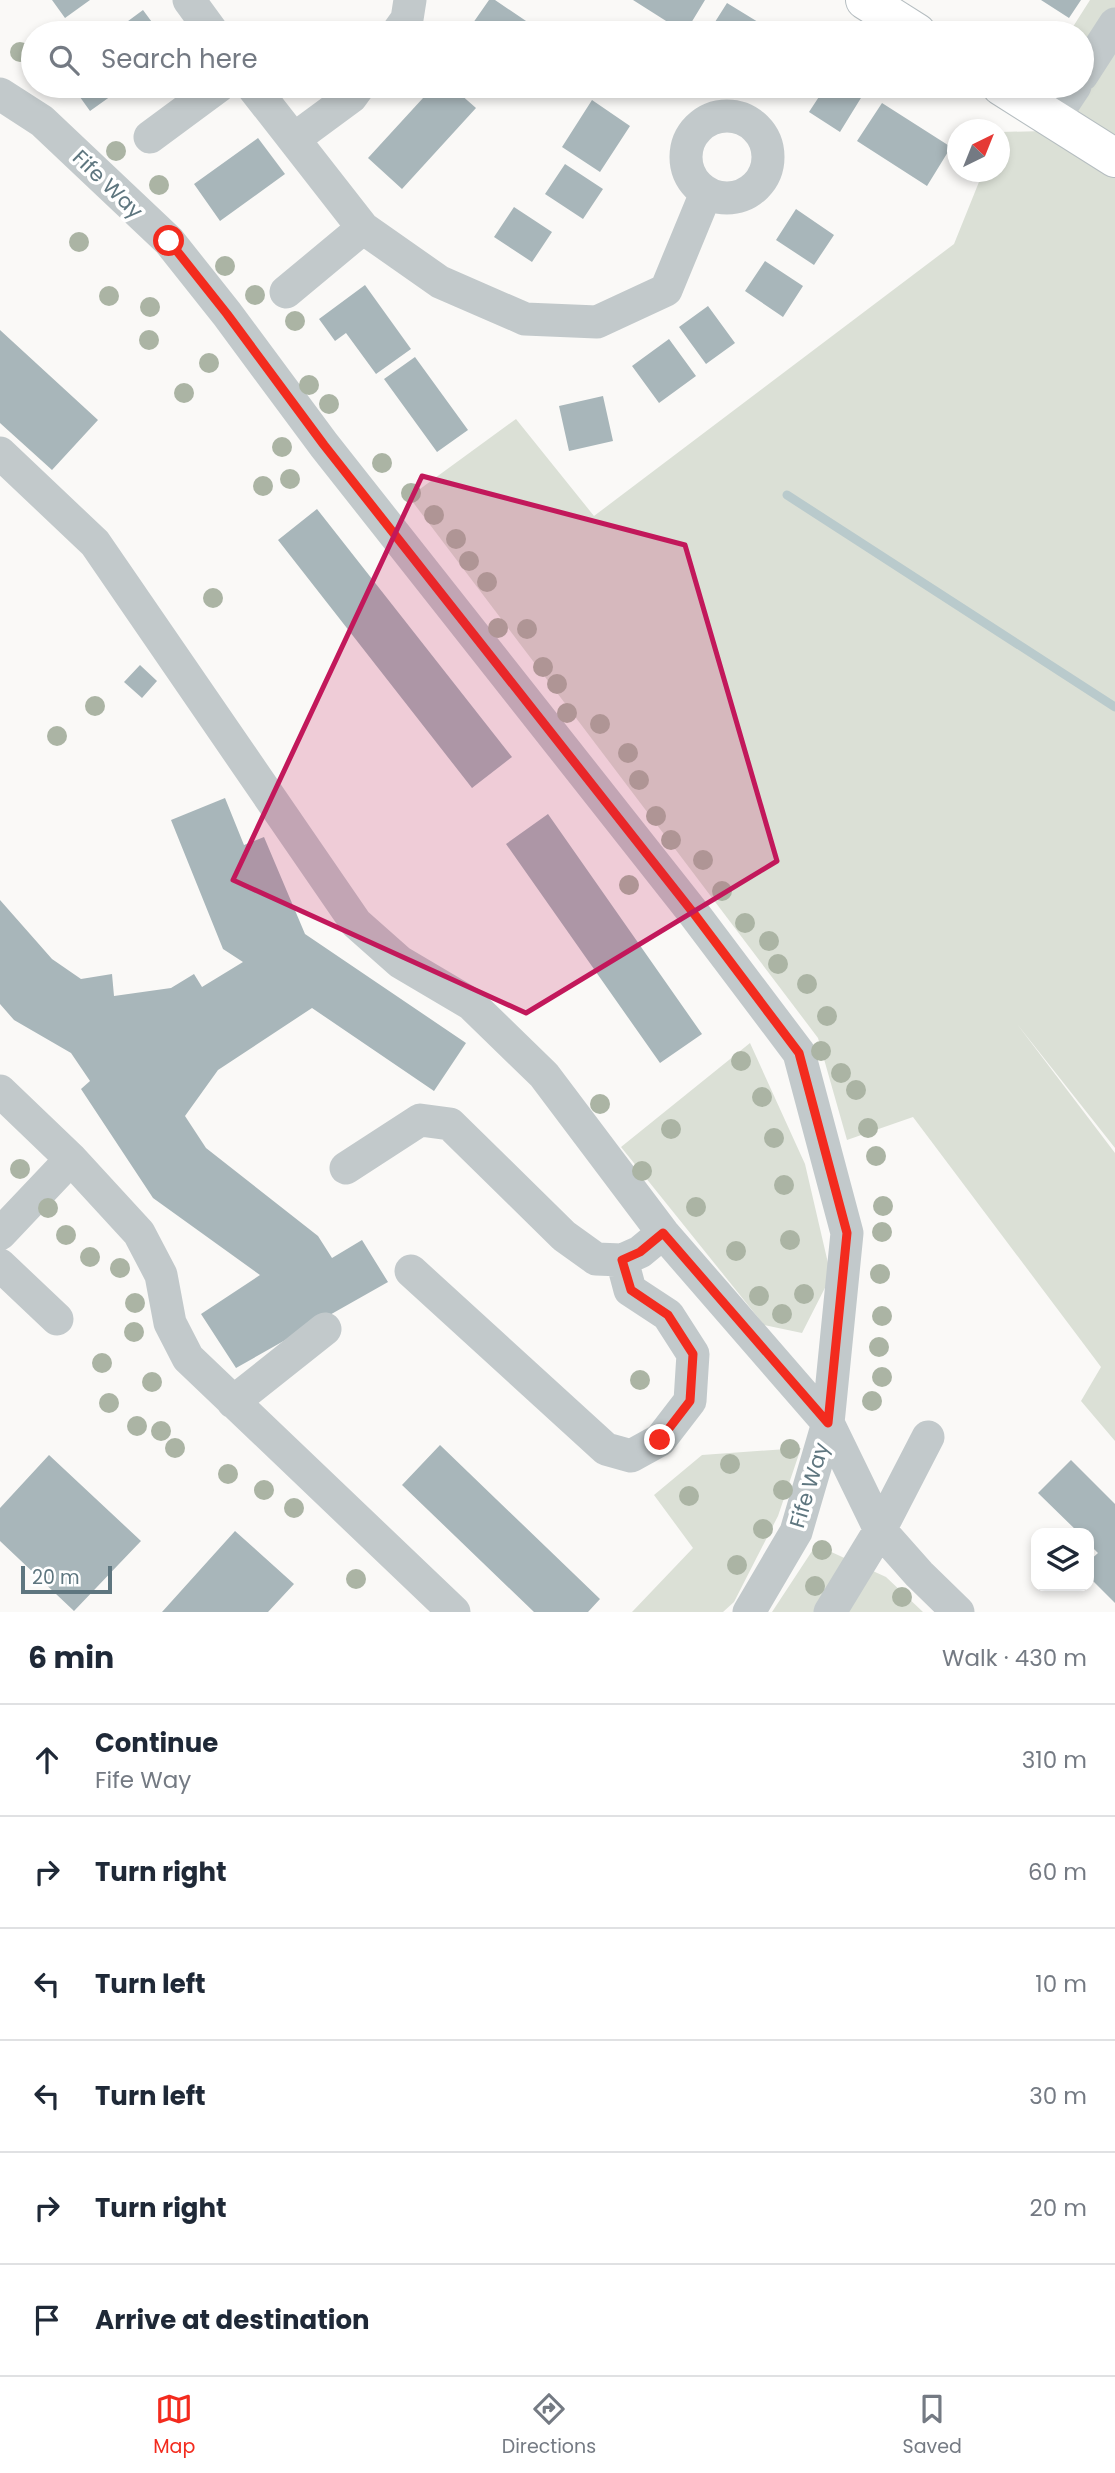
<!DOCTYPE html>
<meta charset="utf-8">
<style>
body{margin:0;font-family:Poppins,sans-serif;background:#f2f2f3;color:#1f2937}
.controls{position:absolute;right:21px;bottom:21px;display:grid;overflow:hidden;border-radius:14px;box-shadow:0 4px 10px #0003}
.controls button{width:63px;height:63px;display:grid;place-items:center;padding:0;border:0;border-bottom:2px solid #e0e1e3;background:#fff;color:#1f2937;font:35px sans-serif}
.compass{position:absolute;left:947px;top:119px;width:63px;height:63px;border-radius:50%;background:#fff;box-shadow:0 4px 10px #0003;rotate:43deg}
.scale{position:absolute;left:21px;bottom:18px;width:91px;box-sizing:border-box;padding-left:7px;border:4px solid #5e767f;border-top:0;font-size:19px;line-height:24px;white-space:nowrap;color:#5e767f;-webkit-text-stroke:5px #fff;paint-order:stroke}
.stop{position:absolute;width:21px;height:21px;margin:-16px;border:5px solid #f32b1e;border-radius:50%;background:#fff}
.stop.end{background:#f32b1e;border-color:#fff;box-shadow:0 2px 7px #0008}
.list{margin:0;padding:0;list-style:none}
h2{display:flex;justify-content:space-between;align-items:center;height:91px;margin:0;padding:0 28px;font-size:30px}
h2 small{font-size:23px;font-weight:400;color:#747a83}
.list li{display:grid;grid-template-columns:46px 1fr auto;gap:21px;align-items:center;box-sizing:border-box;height:112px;padding:0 28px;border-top:2px solid #e0e1e3}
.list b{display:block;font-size:26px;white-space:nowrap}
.list p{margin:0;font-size:23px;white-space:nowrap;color:#747a83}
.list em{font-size:23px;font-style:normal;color:#747a83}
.icon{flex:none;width:38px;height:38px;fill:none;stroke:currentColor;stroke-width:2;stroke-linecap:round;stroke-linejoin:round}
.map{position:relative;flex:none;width:1115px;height:1612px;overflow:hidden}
.search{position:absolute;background:#fff;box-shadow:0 4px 10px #0003;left:21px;right:21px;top:21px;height:77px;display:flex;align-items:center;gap:18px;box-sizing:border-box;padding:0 24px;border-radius:38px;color:#747a83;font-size:26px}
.sheet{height:763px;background:#fff}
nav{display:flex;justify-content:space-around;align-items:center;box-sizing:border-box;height:98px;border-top:2px solid #e0e1e3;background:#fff;font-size:19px;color:#747a83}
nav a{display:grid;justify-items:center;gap:4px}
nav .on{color:#f32b1e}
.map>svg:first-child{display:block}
.green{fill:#dbe0d6}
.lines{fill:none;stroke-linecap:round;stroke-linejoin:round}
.stream{stroke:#b9cacc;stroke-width:9}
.building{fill:#a8b6ba}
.major-casing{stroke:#b5bdc0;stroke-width:40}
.minor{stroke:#c2c9cb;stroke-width:33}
.major{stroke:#fff;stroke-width:38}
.tree{fill:#abb4a4}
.route{stroke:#f32b1e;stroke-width:9}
.marked{fill:#c2185b;fill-opacity:0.2;stroke:#c2185b;stroke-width:5;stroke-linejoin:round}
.labels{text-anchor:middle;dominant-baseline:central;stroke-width:7;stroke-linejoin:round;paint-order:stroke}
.street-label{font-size:21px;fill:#5e767f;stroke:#fff}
</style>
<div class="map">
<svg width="1115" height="1612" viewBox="0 0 1115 1612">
<rect width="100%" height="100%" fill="#faf9f7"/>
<!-- green -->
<path class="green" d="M1090,0h25v137l-79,-51h46v-53h-13z
M1044,131l71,46v971l-98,-124 98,129v288l-34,-40 20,-34 -188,-250 -66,23 -29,-102 -409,-541 107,-78 78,97 360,-272 29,-72h17v-40z
M750,1043l55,121 26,112 -29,57 -38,-8 -143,-178z
M801,1448l-23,68 -44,86 -11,10h-91l61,-64 -39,-53 48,-40z
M816,1545l70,32 37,35h-151z"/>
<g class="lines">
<!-- stream -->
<path class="stream" d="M787,495l328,212"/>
</g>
<!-- building -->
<path class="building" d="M52,0h38l-25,18z
M489,0h6l34,23 -7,10h-56z
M633,0h72l-20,33z
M1041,0h40l-12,18z
M727,3l31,19 -7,11h-43z
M143,10l17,23h-35l-5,-6z
M72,86h53l-35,25z
M434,86h17l25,22 -74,81 -34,-31z
M826,86h26l12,7 -24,39 -31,-20z
M592,100l38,26 -30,46 -38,-25z
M882,103l69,44 -24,39 -70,-45z
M258,138l27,36 -65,47 -26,-37z
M565,164l38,25 -20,30 -38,-25z
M514,207l38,25 -20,30 -38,-25z
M796,209l38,26 -20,30 -38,-25z
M765,261l38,25 -20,31 -38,-26z
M365,285l46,64 -35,25 -30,-41 -11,8 -16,-22z
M708,306l27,37 -29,21 -27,-37z
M0,330l98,90 -46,50 -52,-47z
M669,339l27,37 -37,27 -27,-37z
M415,357l53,73 -31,22 -53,-73z
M603,396l10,45 -44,10 -10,-45z
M317,509l195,248 -40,31 -194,-248z
M140,665l17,16 -15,17 -18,-16z
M225,798l19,47 20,-8 41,97 161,109 -32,48 -122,-83 -94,62 -33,46 21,32 112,88 14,22 30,-18 26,42 -152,86 -35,-54 59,-39 -107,-77 -72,-109 9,-8 -19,-28 -57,-33 -14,-16v-104l52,59 29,20 31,-5 2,22 57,-8 23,-14 8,13 41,-25 -20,-13 -52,-129z
M548,814l154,220 -42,29 -154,-219z
M440,1445l160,154 -12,13h-54l-132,-127z
M49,1455l92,86 -67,70 -74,-70v-33z
M1071,1460l44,44v99l-26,-26v-16l9,-8 -9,-9v-11h-10l-41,-40z
M235,1531l59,53 -26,28h-106z"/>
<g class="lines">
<defs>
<path id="major" d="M865,0l52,33
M1001,86l114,72"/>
</defs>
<!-- major casing -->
<use href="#major" class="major-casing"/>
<!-- minor -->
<path class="minor" d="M189,0l24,33
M397,33l10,-14 3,-19
M1082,75l33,-51
M252,86l111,142 77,54 85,37 72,3 69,-32 40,-97
M0,94l42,27 127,120 58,73 97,131 371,470 104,138 48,180 -19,190 -32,109 -47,80
M686 157a41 41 0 1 1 82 0a41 41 0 1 1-82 0Z
M1053,119l22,-33
M150,137l69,-51
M294,139l57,-42 8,-11
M286,292l77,-64
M0,453l95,90 261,380 44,39 71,42 73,71 119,158 165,190 52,107 39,44 39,38
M0,1091l71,68 68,74 22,42 9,48 18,35 266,254
M346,1168l74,-48 30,4 114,112 32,23 26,1 18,-8 23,-19
M0,1234l71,-75
M0,1265l57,54
M411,1271l195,178 25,7 29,-16 30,-39 3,-47 -25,-39 -38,-25 -8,-30
M233,1402l92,-73
M830,1612l50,-82 48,-93"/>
<!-- major -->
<use href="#major" class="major"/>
</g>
<!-- trees -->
<g class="tree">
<circle cx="20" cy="52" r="10"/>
<circle cx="116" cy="151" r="10"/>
<circle cx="159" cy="185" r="10"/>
<circle cx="79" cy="242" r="10"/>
<circle cx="225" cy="266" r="10"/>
<circle cx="255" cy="295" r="10"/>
<circle cx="109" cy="296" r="10"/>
<circle cx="150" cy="307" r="10"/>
<circle cx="295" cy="321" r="10"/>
<circle cx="149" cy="340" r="10"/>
<circle cx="209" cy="363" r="10"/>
<circle cx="309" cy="385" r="10"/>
<circle cx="184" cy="393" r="10"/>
<circle cx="329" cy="404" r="10"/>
<circle cx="282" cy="447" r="10"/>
<circle cx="382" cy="463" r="10"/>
<circle cx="290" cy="479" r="10"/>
<circle cx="263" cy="486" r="10"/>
<circle cx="411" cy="493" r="10"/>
<circle cx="434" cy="515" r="10"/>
<circle cx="456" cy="539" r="10"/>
<circle cx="469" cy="561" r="10"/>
<circle cx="487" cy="582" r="10"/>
<circle cx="213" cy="598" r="10"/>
<circle cx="498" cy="628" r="10"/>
<circle cx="527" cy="629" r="10"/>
<circle cx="543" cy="667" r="10"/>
<circle cx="557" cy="684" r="10"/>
<circle cx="95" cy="706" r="10"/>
<circle cx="567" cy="713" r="10"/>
<circle cx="600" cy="724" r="10"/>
<circle cx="57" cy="736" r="10"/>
<circle cx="628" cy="753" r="10"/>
<circle cx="639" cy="780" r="10"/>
<circle cx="656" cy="816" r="10"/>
<circle cx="671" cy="840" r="10"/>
<circle cx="703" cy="860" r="10"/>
<circle cx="629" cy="885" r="10"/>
<circle cx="722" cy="891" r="10"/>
<circle cx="745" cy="923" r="10"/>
<circle cx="769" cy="941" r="10"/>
<circle cx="778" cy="964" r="10"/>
<circle cx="807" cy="984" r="10"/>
<circle cx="827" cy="1016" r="10"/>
<circle cx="821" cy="1051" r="10"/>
<circle cx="741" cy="1061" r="10"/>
<circle cx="841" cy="1073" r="10"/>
<circle cx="856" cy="1090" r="10"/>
<circle cx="762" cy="1097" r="10"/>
<circle cx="600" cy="1104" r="10"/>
<circle cx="868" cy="1128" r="10"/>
<circle cx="671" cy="1129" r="10"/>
<circle cx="774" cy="1138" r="10"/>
<circle cx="876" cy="1156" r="10"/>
<circle cx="20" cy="1169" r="10"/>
<circle cx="642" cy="1171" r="10"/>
<circle cx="784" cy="1185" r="10"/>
<circle cx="883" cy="1206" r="10"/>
<circle cx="696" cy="1207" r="10"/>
<circle cx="48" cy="1208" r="10"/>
<circle cx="882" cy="1232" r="10"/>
<circle cx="66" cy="1235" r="10"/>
<circle cx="790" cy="1240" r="10"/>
<circle cx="736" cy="1251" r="10"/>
<circle cx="90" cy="1257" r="10"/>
<circle cx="120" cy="1268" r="10"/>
<circle cx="880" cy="1274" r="10"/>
<circle cx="804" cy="1294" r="10"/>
<circle cx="759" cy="1296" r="10"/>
<circle cx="135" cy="1303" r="10"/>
<circle cx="782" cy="1314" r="10"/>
<circle cx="882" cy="1316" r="10"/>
<circle cx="134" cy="1332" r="10"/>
<circle cx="879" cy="1347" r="10"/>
<circle cx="102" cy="1363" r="10"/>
<circle cx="882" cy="1377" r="10"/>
<circle cx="640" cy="1380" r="10"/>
<circle cx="152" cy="1382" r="10"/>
<circle cx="872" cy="1401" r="10"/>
<circle cx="109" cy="1403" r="10"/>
<circle cx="137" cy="1426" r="10"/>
<circle cx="161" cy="1431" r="10"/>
<circle cx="175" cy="1448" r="10"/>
<circle cx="790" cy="1449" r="10"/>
<circle cx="730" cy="1464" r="10"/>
<circle cx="228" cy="1474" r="10"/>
<circle cx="264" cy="1490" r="10"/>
<circle cx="783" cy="1490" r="10"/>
<circle cx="689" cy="1496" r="10"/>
<circle cx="294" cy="1508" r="10"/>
<circle cx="763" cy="1529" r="10"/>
<circle cx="822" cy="1550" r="10"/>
<circle cx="737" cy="1565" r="10"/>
<circle cx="356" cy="1579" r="10"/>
<circle cx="815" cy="1586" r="10"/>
<circle cx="902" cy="1597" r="10"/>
</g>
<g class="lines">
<!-- route -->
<path class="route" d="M169,241l58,73 97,131 371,470 104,138 48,180 -19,190 -165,-190 -23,19 -18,8 9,30 37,25 25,39 -3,47 -30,39"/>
</g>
<!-- marked area -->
<path class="marked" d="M422,476l263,69 92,316 -251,152 -293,-133z"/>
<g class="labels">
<!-- street labels -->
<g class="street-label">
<text transform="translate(108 184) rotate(44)">Fife Way</text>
<text transform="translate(809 1485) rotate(-73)">Fife Way</text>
</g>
</g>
</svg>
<div class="controls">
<button><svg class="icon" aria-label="layers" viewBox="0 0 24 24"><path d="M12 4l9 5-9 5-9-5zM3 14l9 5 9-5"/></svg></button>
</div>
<svg class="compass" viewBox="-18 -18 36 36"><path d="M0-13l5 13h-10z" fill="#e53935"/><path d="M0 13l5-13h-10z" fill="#747a83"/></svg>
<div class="scale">20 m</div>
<div class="stop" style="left:169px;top:241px"></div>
<div class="stop end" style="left:660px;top:1440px"></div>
<div class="search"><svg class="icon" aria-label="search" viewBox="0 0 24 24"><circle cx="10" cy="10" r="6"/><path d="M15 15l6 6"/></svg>Search here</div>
</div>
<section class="sheet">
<h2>6 min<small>Walk · 430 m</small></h2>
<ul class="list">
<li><svg class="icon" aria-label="ahead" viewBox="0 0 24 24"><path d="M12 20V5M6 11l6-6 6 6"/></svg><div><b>Continue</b><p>Fife Way</p></div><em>310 m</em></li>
<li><svg class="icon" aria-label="right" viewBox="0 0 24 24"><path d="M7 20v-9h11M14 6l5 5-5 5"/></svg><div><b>Turn right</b></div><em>60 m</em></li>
<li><svg class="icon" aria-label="left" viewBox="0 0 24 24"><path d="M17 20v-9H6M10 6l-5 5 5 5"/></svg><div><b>Turn left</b></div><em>10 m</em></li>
<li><svg class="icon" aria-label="left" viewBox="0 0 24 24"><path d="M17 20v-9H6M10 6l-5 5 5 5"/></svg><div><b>Turn left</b></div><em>30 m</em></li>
<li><svg class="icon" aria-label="right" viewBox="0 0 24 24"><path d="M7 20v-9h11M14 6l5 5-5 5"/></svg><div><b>Turn right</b></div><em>20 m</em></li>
<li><svg class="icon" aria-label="arrive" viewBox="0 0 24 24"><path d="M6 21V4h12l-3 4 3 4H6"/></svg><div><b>Arrive at destination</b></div></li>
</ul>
</section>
<nav>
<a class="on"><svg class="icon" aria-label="map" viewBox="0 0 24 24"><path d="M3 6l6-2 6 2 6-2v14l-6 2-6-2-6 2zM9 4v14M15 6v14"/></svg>Map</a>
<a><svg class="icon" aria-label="directions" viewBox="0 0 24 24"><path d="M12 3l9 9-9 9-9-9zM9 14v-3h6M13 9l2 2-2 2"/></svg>Directions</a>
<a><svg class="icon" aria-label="saved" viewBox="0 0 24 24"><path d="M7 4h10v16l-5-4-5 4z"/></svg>Saved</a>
</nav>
